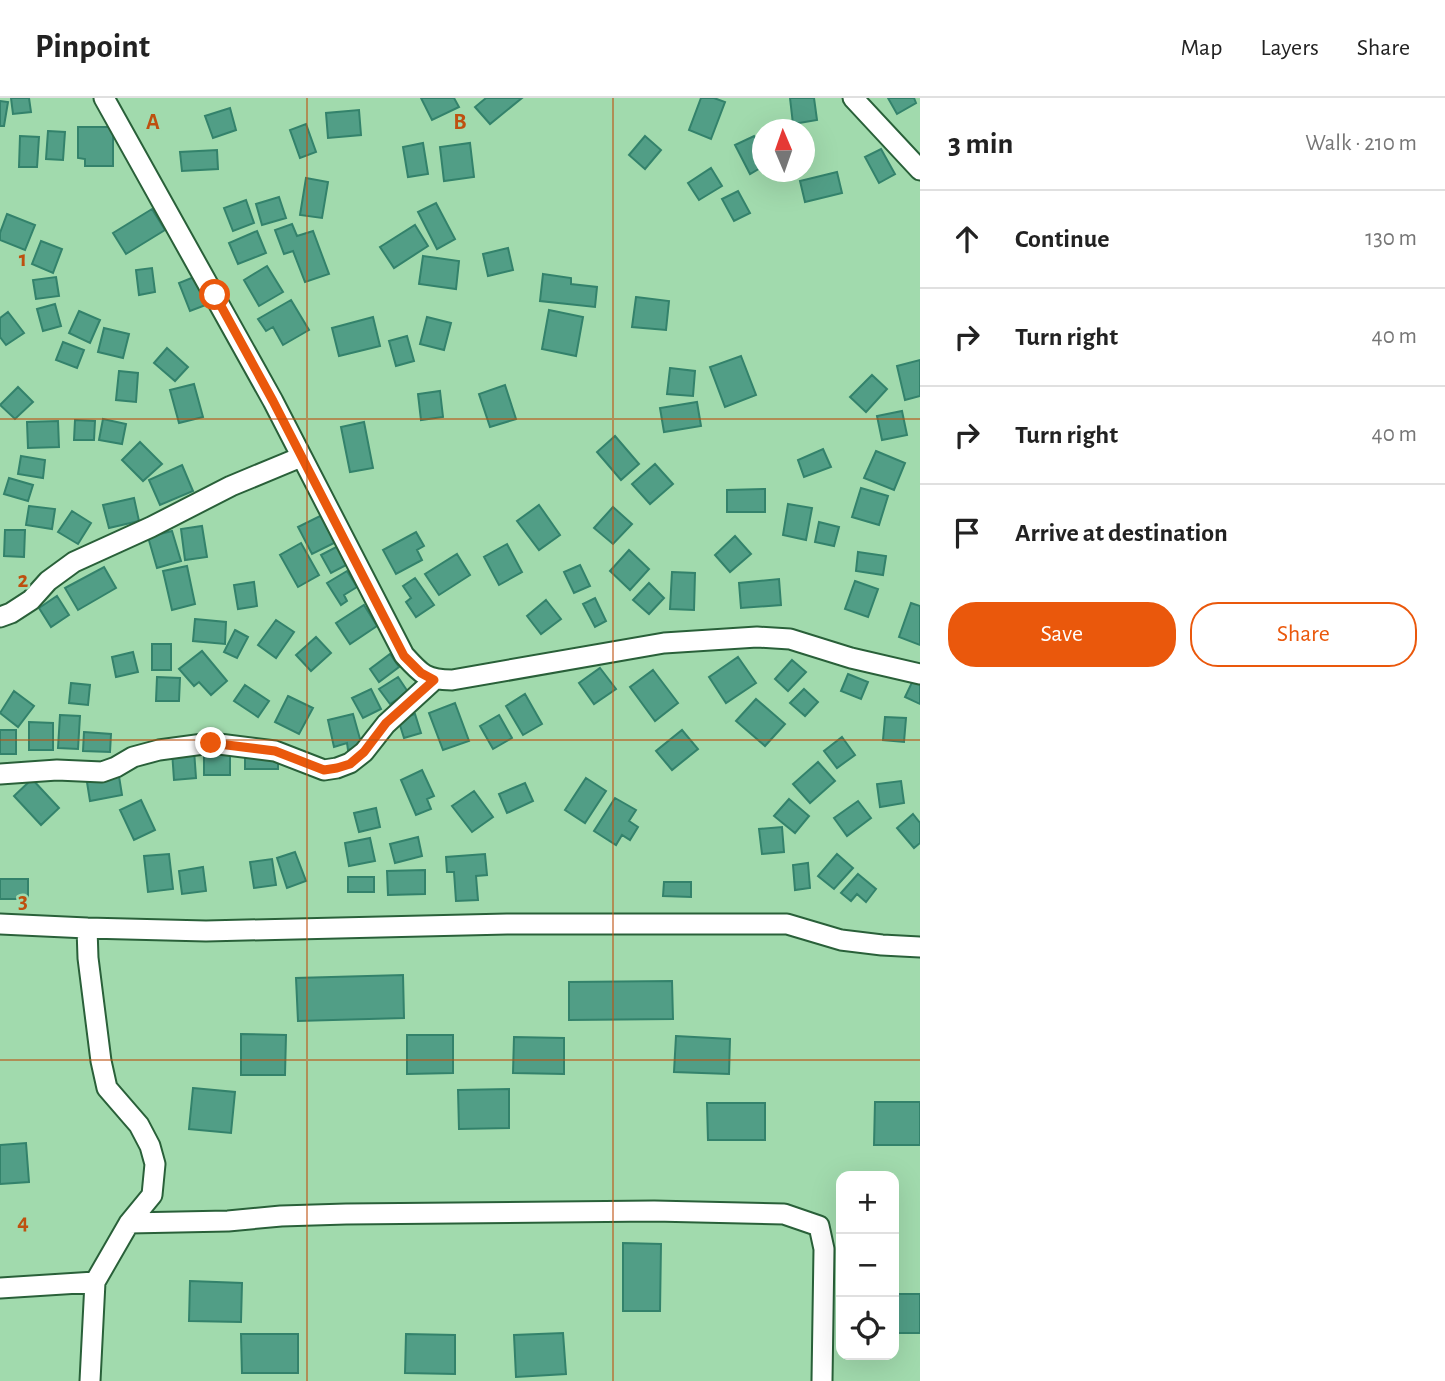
<!DOCTYPE html>
<meta charset="utf-8">
<style>
body{margin:0;font-family:"Alegreya Sans",sans-serif;background:#f2f2f2;color:#222}
.controls{position:absolute;right:21px;bottom:21px;display:grid;overflow:hidden;border-radius:14px;box-shadow:0 7px 28px #0002}
.controls button{width:63px;height:63px;display:grid;place-items:center;padding:0;border:0;border-bottom:2px solid #e0e0e0;background:#fff;color:#222;font:35px sans-serif}
.compass{position:absolute;left:752px;top:21px;width:63px;height:63px;border-radius:50%;background:#fff;box-shadow:0 7px 28px #0002;rotate:358deg}
.stop{position:absolute;width:21px;height:21px;margin:-16px;border:5px solid #ea580c;border-radius:50%;background:#fff}
.stop.end{background:#ea580c;border-color:#fff;box-shadow:0 2px 7px #0008}
.list{margin:0;padding:0;list-style:none}
h2{display:flex;justify-content:space-between;align-items:center;height:91px;margin:0;padding:0 28px;font-size:30px}
h2 small{font-size:23px;font-weight:400;color:#767676}
.list li{display:grid;grid-template-columns:46px 1fr auto;gap:21px;align-items:center;box-sizing:border-box;height:98px;padding:0 28px;border-top:2px solid #e0e0e0}
.list b{display:block;font-size:26px;white-space:nowrap}
.list em{font-size:23px;font-style:normal;color:#767676}
.actions{display:flex;gap:14px;padding:21px 28px}
.actions a{flex:1;padding:16px 0;border:2px solid #ea580c;border-radius:28px;text-align:center;font-size:24px;color:#ea580c}
.actions .main{background:#ea580c;color:#fff}
.icon{flex:none;width:38px;height:38px;fill:none;stroke:currentColor;stroke-width:2;stroke-linecap:round;stroke-linejoin:round}
.map{position:relative;flex:none;width:920px;height:1283px;overflow:hidden}
header{display:flex;align-items:center;gap:42px;box-sizing:border-box;height:98px;padding:0 35px;background:#fff;border-bottom:2px solid #e0e0e0}
header strong{font-size:33px}
nav{display:flex;gap:38px;margin-inline-start:auto;font-size:24px}
main{display:flex}
aside{flex:1;background:#fff}
.map>svg:first-child{display:block}
.building{fill:#519e86;stroke:#33826b;stroke-width:2}
.lines{fill:none;stroke-linecap:round;stroke-linejoin:round}
.street-casing{stroke:#296039;stroke-width:23}
.street{stroke:#fff;stroke-width:19}
.route{stroke:#ea580c;stroke-width:9}
.grid{fill:none;stroke:#be500f;stroke-width:2;stroke-opacity:0.55}
.grid-label{font-size:23px;text-anchor:middle;font-weight:bold;fill:#be500f;stroke:#a1daad;stroke-width:5;stroke-linejoin:round;paint-order:stroke}
</style>
<header>
<strong>Pinpoint</strong>
<nav><a>Map</a><a>Layers</a><a>Share</a></nav>
</header>
<main>
<div class="map">
<svg width="920" height="1283" viewBox="0 0 920 1283">
<rect width="100%" height="100%" fill="#a1daad"/>
<!-- building -->
<path class="building" d="M11,0h18l2,14 -18,2z
M421,0h33l5,9 -27,13z
M486,0h36l-32,26 -15,-17z
M701,0h13l11,4 -14,37 -22,-9z
M790,0h24l3,22 -24,4z
M888,0h26l2,5 -19,11z
M0,3l8,1 -4,24h-4z
M230,10l6,22 -23,8 -8,-22z
M359,12l2,25 -33,3 -2,-25z
M306,26l10,28 -16,6 -10,-28z
M78,29h35v39h-28v-7l-7,-1z
M48,33l17,1 -2,28 -17,-1z
M20,38l19,1 -2,30h-18z
M645,38l16,14 -16,19 -16,-14z
M754,38l8,16v15l-12,7 -15,-29z
M423,45l5,31 -20,3 -5,-30z
M470,45l4,34 -30,4 -4,-34z
M881,51l14,25 -16,9 -14,-26z
M217,52l1,19 -36,2 -2,-19z
M711,70l11,18 -23,14 -11,-17z
M837,74l5,21 -37,9 -5,-21z
M306,80l22,4 -6,36 -22,-3z
M738,93l12,22 -16,8 -12,-22z
M279,99l7,21 -24,7 -6,-21z
M246,102l8,23 -21,8 -9,-23z
M436,105l19,36 -18,10 -19,-37z
M152,111l13,21 -39,24 -13,-21z
M7,116l28,11 -10,25 -25,-10v-7z
M292,126l5,12 16,-5 16,43 -24,8 -12,-31 -9,3 -9,-24z
M415,127l13,21 -34,22 -14,-21z
M257,133l9,22 -28,11 -9,-21z
M41,143l21,8 -9,24 -21,-9z
M508,150l5,22 -25,6 -5,-22z
M423,158l36,5 -3,28 -37,-5z
M267,168l16,26 -24,14 -15,-26z
M152,170l3,24 -16,3 -3,-25z
M543,176l28,4v6l26,3 -2,20 -55,-6z
M56,179l3,19 -23,3 -3,-19z
M194,179l17,26 -21,8 -11,-28z
M636,199l33,4 -3,29 -34,-3z
M291,202l18,30 -26,15 -10,-18 -7,4 -8,-12z
M55,206l6,22 -18,5 -6,-22z
M549,212l34,7 -7,39 -34,-7z
M79,213l21,9 -10,23 -21,-10z
M8,214l16,21 -18,12 -6,-8v-19z
M373,219l7,29 -41,10 -7,-28z
M427,219l24,6 -7,27 -24,-6z
M104,230l25,6 -6,24 -25,-6z
M407,238l7,25 -18,5 -7,-25z
M63,244l21,8 -7,18 -21,-8z
M167,250l21,19 -13,14 -21,-18z
M741,258l15,39 -31,12 -15,-40z
M920,262v36l-15,4 -8,-34z
M670,270l25,3 -2,25 -26,-2z
M119,273l19,2 -2,29 -20,-2z
M872,277l15,14 -21,23 -16,-15z
M194,286l9,33 -24,6 -9,-33z
M505,287l11,34 -26,8 -11,-33z
M18,289l15,15 -18,17 -15,-14z
M440,293l3,26 -22,3 -3,-26z
M697,304l4,24 -37,6 -4,-24z
M902,313l5,24 -25,5 -5,-24z
M103,321l23,5 -4,20 -23,-4z
M75,322l20,1 -1,19h-20z
M58,323l1,26 -31,1 -1,-26z
M364,324l9,46 -23,4 -9,-45z
M615,338l24,28 -18,16 -24,-28z
M140,344l22,22 -19,17 -21,-21z
M823,351l8,18 -27,10 -6,-17z
M876,353l29,12 -11,27 -30,-12z
M21,358l24,4 -2,18 -25,-4z
M655,366l18,20 -23,20 -18,-20z
M182,367l11,26 -33,14 -11,-25z
M9,380l24,7 -5,16 -24,-7z
M861,390l27,8 -9,29 -27,-8z
M765,391v23h-38v-22z
M134,400l5,23 -30,7 -6,-23z
M788,406l24,4 -6,32 -23,-5z
M539,407l21,30 -21,15 -22,-29z
M29,408l26,3 -3,20 -26,-4z
M613,409l19,17 -19,20 -19,-16z
M72,413l19,12 -13,21 -20,-12z
M324,416l14,27 -26,13 -14,-27z
M819,424l20,5 -5,19 -19,-4z
M202,428l5,31 -22,3 -4,-31z
M5,432h20l-1,27 -20,-1z
M172,433l9,30 -24,7 -9,-31z
M416,434l8,14 -7,4 5,10 -26,14 -13,-24z
M735,438l16,18 -21,18 -15,-17z
M301,445l18,32 -21,12 -18,-32z
M507,446l15,28 -23,13 -15,-28z
M340,447l10,18 -19,10 -10,-18z
M629,452l20,19 -19,21 -20,-19z
M858,454l28,4 -3,19 -27,-4z
M457,456l13,21 -31,20 -14,-21z
M580,467l10,21 -16,7 -10,-21z
M187,468l8,38 -23,6 -9,-39z
M104,469l12,21 -38,22 -13,-22z
M347,473l10,16 -13,8 3,6 -6,4 -14,-22z
M672,474l23,1 -1,37 -24,-1z
M415,480l19,27 -18,12 -10,-15 5,-4 -8,-12z
M779,481l2,26 -40,3 -2,-25z
M855,483l23,8 -10,28 -23,-8z
M254,484l3,24 -19,3 -4,-24z
M649,485l15,15 -15,16 -16,-14z
M57,498l12,19 -18,12 -12,-19z
M595,500l11,23 -11,6 -12,-23z
M546,502l15,19 -20,15 -14,-18z
M911,505l9,3v39l-21,-8z
M364,507l13,21 -27,18 -14,-21z
M195,521l31,3 -1,22 -32,-3z
M276,522l18,12 -18,26 -18,-13z
M235,532l13,7 -11,21 -13,-6z
M316,539l15,16 -20,18 -15,-16z
M152,546h19v26h-19z
M202,553l25,30 -16,14 -12,-13 -5,4 -15,-17z
M133,554l5,20 -22,5 -4,-20z
M390,556l9,13 -20,15 -9,-13z
M738,559l18,26 -30,20 -17,-26z
M792,562l14,12 -18,19 -13,-12z
M600,570l16,21 -22,15 -15,-21z
M653,572l25,33 -23,18 -25,-34z
M848,576l20,8 -7,17 -20,-8z
M916,576l4,2v28l-15,-7z
M157,579l23,1 -1,23h-23z
M398,579l10,15 -18,12 -11,-15z
M71,585l19,2 -2,20 -19,-2z
M245,587l24,16 -11,16 -24,-16z
M371,591l10,20 -18,9 -11,-20z
M804,591l14,13 -13,14 -15,-13z
M14,593l20,15 -16,21 -18,-14z
M525,596l17,30 -19,11 -17,-29z
M288,598l25,12 -14,26 -24,-12z
M756,601l29,25 -20,22 -29,-25z
M455,605l14,38 -26,9 -14,-37z
M353,616l9,32 -14,4 -1,-7 -13,4 -6,-27z
M415,616l6,19 -17,5 -6,-19z
M60,617l20,1 -2,33 -20,-1z
M499,617l13,23 -19,11 -13,-23z
M885,619l21,1 -2,24 -21,-2z
M29,624l24,1v27h-24z
M0,632h16v24h-16z
M682,632l16,19 -26,21 -16,-19z
M84,634l27,2 -1,18 -27,-1z
M842,639l13,18 -18,13 -13,-17z
M194,652l2,28 -22,2 -2,-29z
M204,652h26v25h-26z
M278,656v15h-33v-14z
M818,664l17,19 -25,22 -17,-19z
M118,672l4,25 -32,6 -4,-25z
M422,672l12,26 -7,3 4,10 -15,6 -15,-35z
M586,680l20,13 -21,32 -20,-13z
M32,681l27,29 -18,17 -27,-29z
M901,683l3,22 -24,4 -3,-23z
M525,685l8,18 -26,12 -8,-19z
M474,693l19,26 -21,15 -20,-26z
M615,700l21,12 -7,11 9,6 -8,13 -8,-5 -6,10 -22,-14z
M789,701l20,17 -14,17 -21,-17z
M141,702l14,30 -21,10 -14,-30z
M858,703l13,17 -24,18 -13,-18z
M376,710l4,19 -21,5 -5,-19z
M913,716l7,9v20l-6,5 -17,-20z
M782,729l2,25 -22,2 -3,-25z
M418,739l4,19 -27,7 -5,-19z
M370,740l5,23 -26,5 -4,-23z
M295,754l11,29 -19,7 -10,-30z
M169,756l4,35 -25,3 -4,-36z
M485,756l2,21 -11,1 2,24 -22,1 -2,-29h-7l-1,-15z
M837,756l16,14 -19,21 -16,-13z
M272,761l4,26 -22,3 -4,-26z
M808,765l2,25 -15,2 -2,-25z
M203,769l3,24 -24,3 -3,-23z
M425,772v24l-37,1 -1,-24z
M858,776l18,15 -10,13 -9,-8 -6,7 -10,-8z
M348,779h26v15h-26z
M0,781h28v20h-28z
M664,784h27v15l-28,-1z
M403,877l1,43 -106,3 -2,-43z
M672,883l1,38 -104,1v-38z
M241,936l45,1 -1,40h-44z
M407,937h46v38l-46,1z
M676,938l54,3 -1,35 -55,-2z
M514,939l50,1v36l-51,-1z
M193,990l42,4 -4,41 -42,-4z
M509,991v39l-50,1 -1,-39z
M875,1004h45v43h-46z
M707,1005h58v37h-57z
M26,1045l3,39 -29,2v-39z
M623,1145l38,1 -1,67h-37z
M190,1183l52,2 -1,39 -52,-1z
M894,1196h26v39h-26z
M563,1235l3,41 -50,3 -2,-42z
M241,1236h57v39h-56z
M406,1236l49,1v39l-50,-1z"/>
<g class="lines">
<defs>
<path id="street" d="M104,0l169,303 131,254c17,19 22,25 48,25l212,-37 93,-6 33,2 61,19 69,16
M853,0l67,72
M0,519l11,-4 20,-13 17,-19 26,-19 77,-35 80,-41 70,-29
M0,676l57,-4 45,2 14,-5 17,-10 26,-7 52,-7 64,8 49,19 13,-2 13,-5 14,-11 22,-28 48,-44
M0,826l87,4 1,30 13,103 6,27 32,37 11,21 5,18 -3,31 -23,28 -34,59 -5,99
M87,830l119,3 301,-7h280l54,16 41,5 38,2
M129,1125l99,-2 53,-5 65,-2 308,-3 130,3 35,12 5,23 -2,132
M0,1190l95,-6"/>
</defs>
<!-- street casing -->
<use href="#street" class="street-casing"/>
<!-- street -->
<use href="#street" class="street"/>
</g>
<g class="lines">
<!-- route -->
<path class="route" d="M211,645l64,8 49,19 13,-2 13,-4 14,-12 22,-29 48,-43 -13,-7 -17,-17 -131,-255 -58,-106"/>
</g>
<!-- grid -->
<path class="grid" d="M307,0v1283M613,0v1283M0,321h920M0,642h920M0,962h920"/>
<g class="grid-label">
<text x="153" y="31">A</text>
<text x="460" y="31">B</text>
<text x="23" y="168">1</text>
<text x="23" y="489">2</text>
<text x="23" y="810">3</text>
<text x="23" y="1131">4</text>
</g>
</svg>
<div class="controls">
<button>+</button>
<button>−</button>
<button><svg class="icon" aria-label="locate" viewBox="0 0 24 24"><circle cx="12" cy="12" r="6"/><path d="M12 2v4M12 18v4M2 12h4M18 12h4"/></svg></button>
</div>
<svg class="compass" viewBox="-18 -18 36 36"><path d="M0-13l5 13h-10z" fill="#e53935"/><path d="M0 13l5-13h-10z" fill="#767676"/></svg>
<div class="stop" style="left:215px;top:197px"></div>
<div class="stop end" style="left:211px;top:645px"></div>
</div>
<aside>
<h2>3 min<small>Walk · 210 m</small></h2>
<ul class="list">
<li><svg class="icon" aria-label="ahead" viewBox="0 0 24 24"><path d="M12 20V5M6 11l6-6 6 6"/></svg><div><b>Continue</b></div><em>130 m</em></li>
<li><svg class="icon" aria-label="right" viewBox="0 0 24 24"><path d="M7 20v-9h11M14 6l5 5-5 5"/></svg><div><b>Turn right</b></div><em>40 m</em></li>
<li><svg class="icon" aria-label="right" viewBox="0 0 24 24"><path d="M7 20v-9h11M14 6l5 5-5 5"/></svg><div><b>Turn right</b></div><em>40 m</em></li>
<li><svg class="icon" aria-label="arrive" viewBox="0 0 24 24"><path d="M6 21V4h12l-3 4 3 4H6"/></svg><div><b>Arrive at destination</b></div></li>
</ul>
<div class="actions"><a class="main">Save</a><a>Share</a></div>
</aside>
</main>
